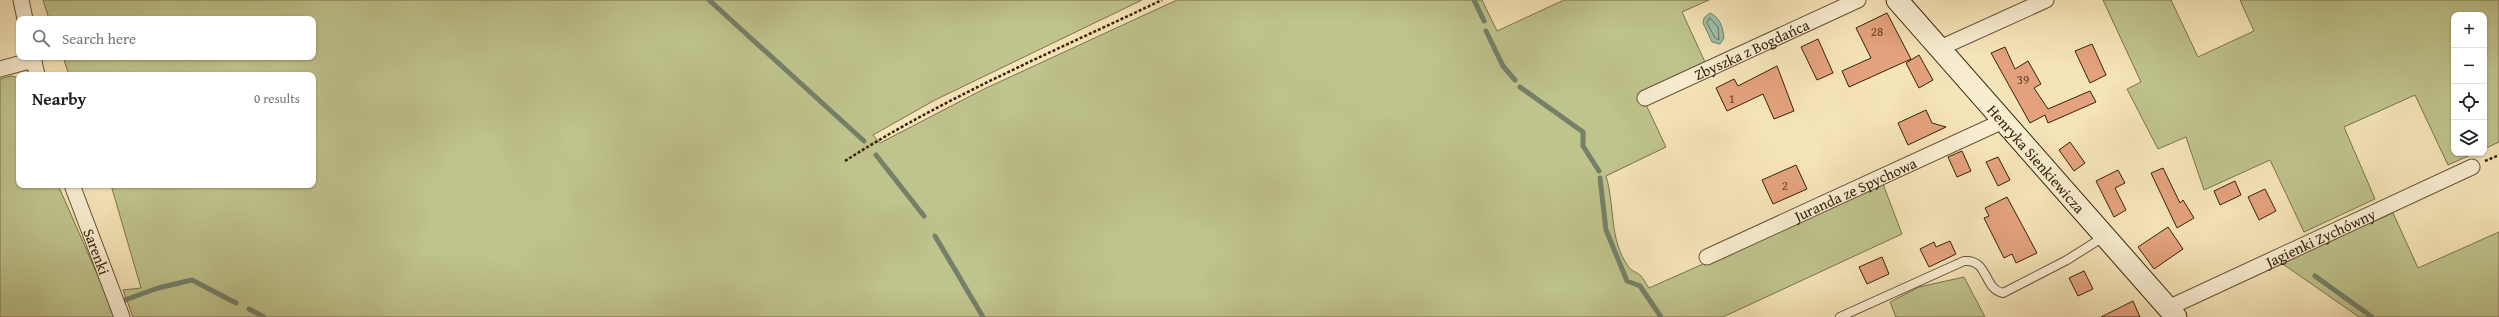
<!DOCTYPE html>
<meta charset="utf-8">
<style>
body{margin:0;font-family:"Gentium Book Plus",serif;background:#f6f6f6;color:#222}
.controls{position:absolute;right:12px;top:12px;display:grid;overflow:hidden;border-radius:8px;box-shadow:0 1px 3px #0004}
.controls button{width:36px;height:36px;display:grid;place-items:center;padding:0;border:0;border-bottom:1px solid #e0e0e0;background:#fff;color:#222;font:20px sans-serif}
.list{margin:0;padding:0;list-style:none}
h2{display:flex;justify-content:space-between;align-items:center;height:52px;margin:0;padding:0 16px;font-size:17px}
h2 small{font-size:13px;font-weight:400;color:#767676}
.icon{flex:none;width:22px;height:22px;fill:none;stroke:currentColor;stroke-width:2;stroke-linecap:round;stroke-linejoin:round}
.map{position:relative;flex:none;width:2499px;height:317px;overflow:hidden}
.search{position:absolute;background:#fff;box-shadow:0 1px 3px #0004;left:16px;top:16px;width:300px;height:44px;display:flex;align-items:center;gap:10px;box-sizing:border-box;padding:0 14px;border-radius:8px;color:#767676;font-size:15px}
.panel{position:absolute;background:#fff;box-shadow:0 1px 3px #0004;left:16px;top:72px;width:300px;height:116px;border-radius:8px}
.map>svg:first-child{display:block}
.green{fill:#bfc38c;stroke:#7c724a}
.water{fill:#9dbfaa;stroke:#758069}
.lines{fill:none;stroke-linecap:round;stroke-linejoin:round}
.shore{stroke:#6c7059;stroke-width:1}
.stream{stroke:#758069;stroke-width:5}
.building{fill:#e3a27d;stroke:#3a2108}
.lane-casing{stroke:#695234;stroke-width:10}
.street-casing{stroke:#695234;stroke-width:17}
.secondary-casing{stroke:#3a2108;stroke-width:23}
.path{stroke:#3a2108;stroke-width:2.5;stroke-dasharray:3 2;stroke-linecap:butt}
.lane{stroke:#f8edd1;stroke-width:8}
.street{stroke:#f8edd1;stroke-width:15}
.secondary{stroke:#f8edd1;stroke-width:21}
.labels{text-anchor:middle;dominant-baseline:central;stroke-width:4;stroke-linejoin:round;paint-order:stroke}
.number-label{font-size:13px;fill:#644125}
.street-label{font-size:15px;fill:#3a2108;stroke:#f8edd1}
</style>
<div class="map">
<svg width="2499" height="317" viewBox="0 0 2499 317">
<rect width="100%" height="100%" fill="#f5e4b8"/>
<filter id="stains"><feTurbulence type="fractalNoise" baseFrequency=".005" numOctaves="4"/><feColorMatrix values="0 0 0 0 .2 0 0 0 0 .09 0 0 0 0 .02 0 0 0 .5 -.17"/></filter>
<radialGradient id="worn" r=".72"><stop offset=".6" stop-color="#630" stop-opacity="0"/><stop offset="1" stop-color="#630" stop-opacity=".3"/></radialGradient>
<!-- green -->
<path class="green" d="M43,0h1099l-207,100 -62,35 7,8 104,-54 193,-89h305l15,31 67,-31h145l-27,12 23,50 -65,30 26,55 -60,29c9,29 3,64 22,90 2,4 8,6 12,9 4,4 6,9 9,13l234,-104 19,50 -179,83h-1590l-10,-27 18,-2 -30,-103h202v-110h-244l-6,-18h250v-38h-264z
M2103,0h68l27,57 56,-26 -14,-31h259v142l-15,7v-134h-30v138h21l-27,12 -33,-70 -71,32 31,72 -71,33 -34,-72 -66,30 -18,-53 -28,12 -31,-60 14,-7z
M11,76l8,2v107h39l58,132h-116v-238z
M2393,213l25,55 81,-36v85h-140l-79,-55z
M1964,277l21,40h-89l-6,-15 29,-15z"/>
<!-- water -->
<path class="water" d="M1710,13c10,4 13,15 14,25l-4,6 -8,-2 -9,-19 1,-5z"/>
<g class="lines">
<!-- shore -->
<path class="shore" d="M1710,18l8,9 1,13 -4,-2 -8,-15z"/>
<!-- stream -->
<path class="stream" d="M709,0l155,141
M1474,0l10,21
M1486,31l17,35 12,14
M1520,87l63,45v14l16,25
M876,155l48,61
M1600,178l6,52 21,51 13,5 21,31
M935,236l48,81
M2315,276l57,41
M125,300l33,-12 34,-8 44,23
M249,309l15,8"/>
</g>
<!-- building -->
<path class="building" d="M1887,13l24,46 -62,28 -7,-16 29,-13 -15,-30z
M1818,39l15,34 -16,7 -16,-33z
M2092,44l14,31 -16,8 -15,-32z
M2005,47l10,22 13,-8 13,23 -7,4 14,21 42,-18 6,11 -48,21 -3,-8 -15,8 -39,-70z
M1919,55l14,25 -14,8 -13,-25z
M1777,66l17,45 -20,8 -11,-25 -36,17 -11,-23 18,-9 4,7z
M1926,110l6,13 14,4 -38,18 -10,-22z
M2070,142l15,21 -11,8 -15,-21z
M1962,151l9,20 -14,6 -9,-20z
M1998,157l12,23 -12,6 -12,-24z
M1796,165l11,24 -34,15 -11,-24z
M2163,168l17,35 3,-3 11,18 -17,10 -26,-55z
M2118,170l7,13 -10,5 11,22 -12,7 -18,-36z
M2235,181l6,14 -21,10 -6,-14z
M2265,189l11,22 -17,9 -11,-23z
M2007,197l30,56 -21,10 -4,-9 -8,4 -20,-40 5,-2 -4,-8z
M2168,227l15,22 -29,20 -16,-22z
M1950,241l6,13 -27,13 -9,-18 14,-7 2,5z
M1882,257l7,17 -22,10 -8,-17z
M2084,271l9,18 -15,7 -9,-18z
M2133,301l7,16h-39z"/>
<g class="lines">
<defs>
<path id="lane" d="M1840,317l124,-56c25,-2 19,28 39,32l64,-33 38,-24"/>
<g id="street">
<path d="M21,0l4,19"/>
<path d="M1940,48l106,-48"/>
<path d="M33,57l4,18"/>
<path d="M0,69l33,-9"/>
<path id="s1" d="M1645,98l213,-98"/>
<path id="s2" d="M72,185l50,132"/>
<path id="s3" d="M1707,257l296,-136"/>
<path id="s4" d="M2168,308l304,-141"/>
</g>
<g id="secondary">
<path id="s5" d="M1897,0l279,317"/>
</g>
</defs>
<!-- lane casing -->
<use href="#lane" class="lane-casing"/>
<!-- street casing -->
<use href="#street" class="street-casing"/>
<!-- secondary casing -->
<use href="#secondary" class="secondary-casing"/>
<!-- path -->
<path class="path" d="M845,161c100,-64 210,-110 317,-161
M2485,161l14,-6"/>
<!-- lane -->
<use href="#lane" class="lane"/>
<!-- street -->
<use href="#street" class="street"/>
<!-- secondary -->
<use href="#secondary" class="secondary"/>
</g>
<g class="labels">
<!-- number labels -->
<g class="number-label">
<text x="1877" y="31">28</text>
<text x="2023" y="79">39</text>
<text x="1732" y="98">1</text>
<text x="1785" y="185">2</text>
</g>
<!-- street labels -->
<g class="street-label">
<text stroke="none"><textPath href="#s1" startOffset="117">Zbyszka z Bogdańca</textPath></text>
<text stroke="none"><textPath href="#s5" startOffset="211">Henryka Sienkiewicza</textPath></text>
<text stroke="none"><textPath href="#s3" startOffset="163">Juranda ze Spychowa</textPath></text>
<text stroke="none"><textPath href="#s4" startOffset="168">Jagienki Zychówny</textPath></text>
<text stroke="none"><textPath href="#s2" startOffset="71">Sarenki</textPath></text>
</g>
</g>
<rect width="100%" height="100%" filter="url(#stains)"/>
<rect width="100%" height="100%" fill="url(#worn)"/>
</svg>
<div class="controls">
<button>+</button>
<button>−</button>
<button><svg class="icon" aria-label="locate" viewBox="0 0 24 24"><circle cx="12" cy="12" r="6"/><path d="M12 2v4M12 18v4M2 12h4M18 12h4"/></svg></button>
<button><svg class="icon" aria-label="layers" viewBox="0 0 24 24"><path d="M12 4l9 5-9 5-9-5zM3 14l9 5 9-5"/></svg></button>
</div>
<div class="search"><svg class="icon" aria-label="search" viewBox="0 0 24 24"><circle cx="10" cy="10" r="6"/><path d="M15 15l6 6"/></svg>Search here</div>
<section class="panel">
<h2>Nearby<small>0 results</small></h2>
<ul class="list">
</ul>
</section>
</div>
